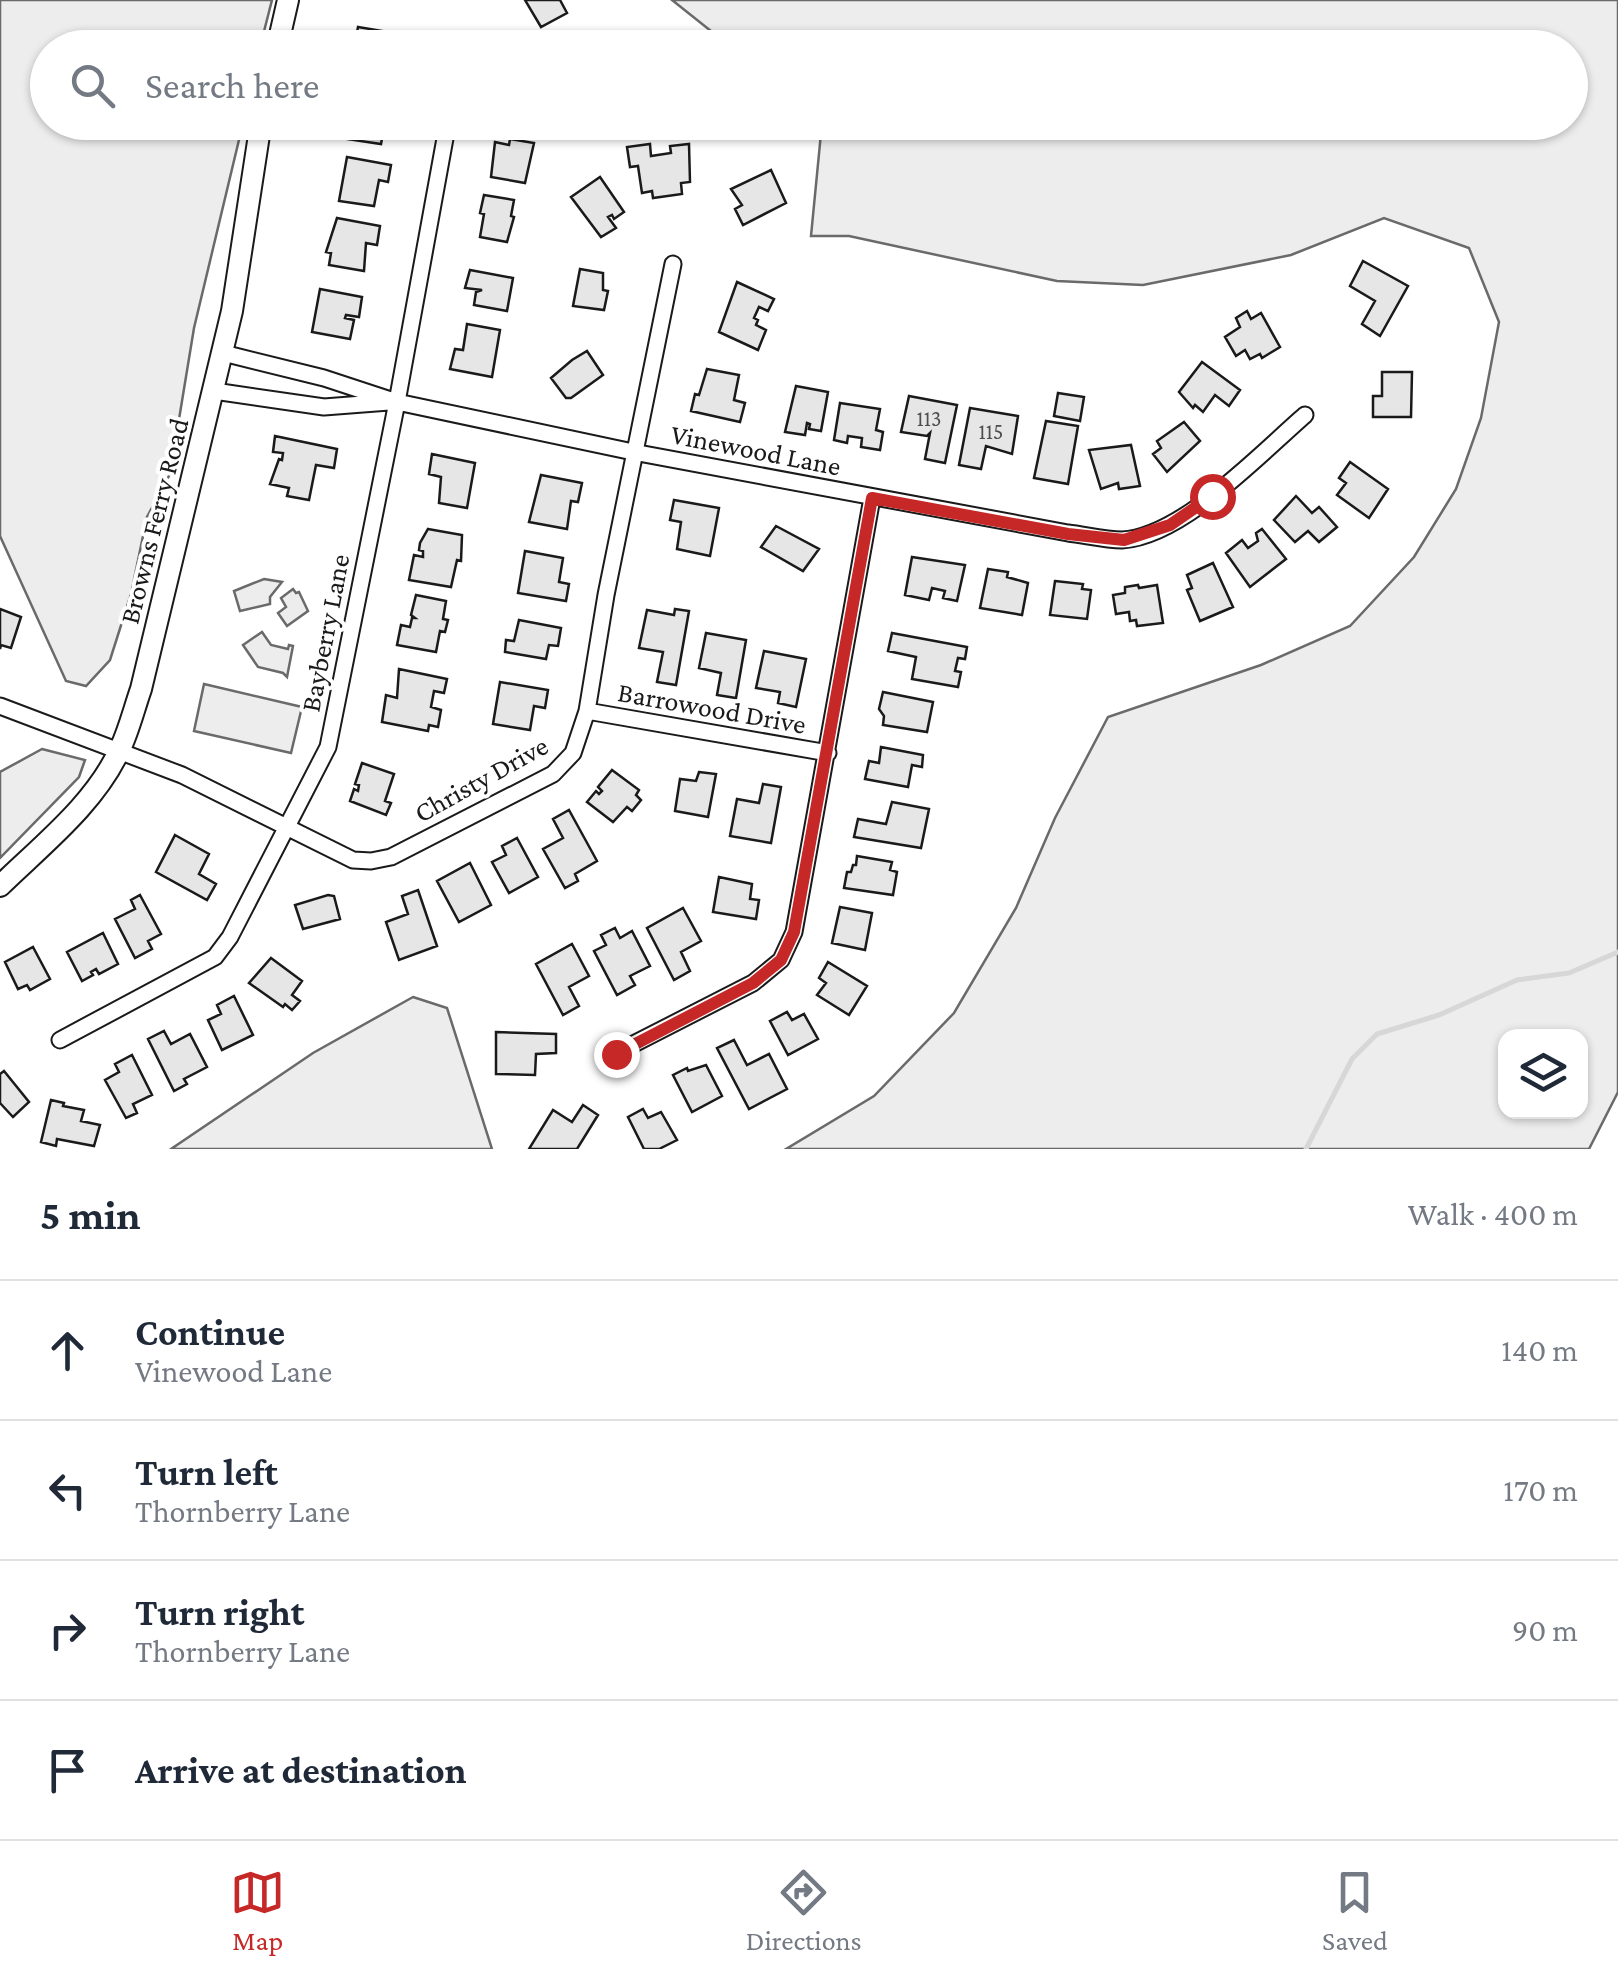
<!DOCTYPE html>
<meta charset="utf-8">
<style>
body{margin:0;font-family:"Crimson Pro",serif;background:#f6f6f7;color:#1f2937}
.controls{position:absolute;right:30px;bottom:30px;display:grid;overflow:hidden;border-radius:20px;box-shadow:0 2px 8px #0004}
.controls button{width:90px;height:90px;display:grid;place-items:center;padding:0;border:0;border-bottom:2px solid #e0e1e3;background:#fff;color:#1f2937;font:50px sans-serif}
.stop{position:absolute;width:30px;height:30px;margin:-22px;border:8px solid #c62828;border-radius:50%;background:#fff}
.stop.end{background:#c62828;border-color:#fff;box-shadow:0 2px 10px #0008}
.list{margin:0;padding:0;list-style:none}
h2{display:flex;justify-content:space-between;align-items:center;height:130px;margin:0;padding:0 40px;font-size:42px}
h2 small{font-size:32px;font-weight:400;color:#747a83}
.list li{display:grid;grid-template-columns:65px 1fr auto;gap:30px;align-items:center;box-sizing:border-box;height:140px;padding:0 40px;border-top:2px solid #e0e1e3}
.list b{display:block;font-size:38px;white-space:nowrap}
.list p{margin:0;font-size:32px;white-space:nowrap;color:#747a83}
.list em{font-size:32px;font-style:normal;color:#747a83}
.icon{flex:none;width:55px;height:55px;fill:none;stroke:currentColor;stroke-width:2;stroke-linecap:round;stroke-linejoin:round}
.map{position:relative;flex:none;width:1618px;height:1149px;overflow:hidden}
.search{position:absolute;background:#fff;box-shadow:0 2px 8px #0004;left:30px;right:30px;top:30px;height:110px;display:flex;align-items:center;gap:25px;box-sizing:border-box;padding:0 35px;border-radius:55px;color:#747a83;font-size:38px}
.sheet{height:690px;background:#fff}
nav{display:flex;justify-content:space-around;align-items:center;box-sizing:border-box;height:140px;border-top:2px solid #e0e1e3;background:#fff;font-size:28px;color:#747a83}
nav a{display:grid;justify-items:center;gap:5px}
nav .on{color:#c62828}
.map>svg:first-child{display:block}
.green{fill:#ededed;stroke:#6a6a6a;stroke-width:2.5;fill-rule:evenodd}
.lines{fill:none;stroke-linecap:round;stroke-linejoin:round}
.stream{stroke:#d7d7d7;stroke-width:5}
.building{fill:#e6e6e6;stroke:#1a1a1a;stroke-width:2.5}
.minor-casing{stroke:#1a1a1a;stroke-width:19}
.tertiary-casing{stroke:#1a1a1a;stroke-width:24}
.minor{stroke:#fff;stroke-width:15}
.tertiary{stroke:#fff;stroke-width:20}
.route{stroke:#c62828;stroke-width:12}
.labels{text-anchor:middle;dominant-baseline:central;stroke-width:8;stroke-linejoin:round;paint-order:stroke}
.number-label{font-size:22px;fill:#4d4d4d}
.street-label{font-size:28px;fill:#1a1a1a;stroke:#fff}
</style>
<div class="map">
<svg width="1618" height="1149" viewBox="0 0 1618 1149">
<rect width="100%" height="100%" fill="#fff"/>
<!-- green -->
<path class="green" d="M0,0h272l-12,47 -212,1v74l195,1 -49,205 -24,146 -23,43 -16,77 -21,66 -24,26 -20,-5 -66,-145z
M672,0h946v1092l-29,57h-803l88,-53 80,-83 62,-105 39,-90 53,-101 153,-52 89,-39 64,-69 42,-68 25,-71 18,-96 -30,-74 -85,-30 -93,37 -148,30 -86,-4 -208,-45h-38l11,-113 748,-1v-74l-839,-1zM1506,1036h74v76h-74z
M264,579l18,3 -12,15v7l-30,7 -6,-20z
M293,589l3,4 3,-1 9,19 -21,15 -9,-13 8,-6 -5,-9z
M262,632l9,13 17,4 1,-4 4,1 -6,31 -4,-4 -25,-6 -15,-22z
M204,684l98,23 -11,46 -97,-22z
M42,749l43,11 -6,17 -79,81v-86z
M413,997l34,11 45,141h-321l142,-96z"/>
<g class="lines">
<!-- stream -->
<path class="stream" d="M1306,1149l46,-90 25,-25 62,-19 78,-35 52,-7 49,-21"/>
</g>
<!-- building -->
<path class="building" d="M525,0h35l7,13 -26,14z
M358,27l36,6 -3,15h-37z
M350,122h35l-4,22 -34,-5z
M510,139l24,4 -9,40 -34,-6 4,-35 14,3z
M650,144l1,12 20,-3 -1,-7 19,-2 1,38 -9,1 1,11 -29,4 -1,-7 -10,2 -4,-27 -8,1 -3,-20z
M347,157l44,8 -3,17 -9,-2 -5,26 -35,-5z
M771,170l15,33 -43,22 -8,-16 7,-4 -11,-16z
M600,177l24,35 -10,7 -2,-4 -4,2 8,11 -15,9 -30,-40z
M484,195l30,5 -3,16 3,1 -7,25 -27,-5 4,-23 -4,-1z
M337,218l43,8 -3,19 -11,-2 -2,28 -35,-6 2,-12 -5,-1z
M1363,261l45,25 -28,50 -18,-12 13,-23 -25,-15z
M580,269l23,4v17l5,1 -4,19 -31,-4z
M470,270l43,8 -6,33 -33,-6 2,-13 6,-2 -17,-2z
M737,282l37,17 -6,12 -9,-4 -5,11 4,2 -2,5 10,5 -8,20 -39,-18z
M320,289l42,8 -3,20 -13,-2 -1,3 9,2 -4,19 -38,-7z
M1247,311l4,8 10,-6 19,34 -18,11 -2,-4 -10,5 -5,-9 -9,6 -11,-19 15,-10 -4,-9z
M467,324l33,6 -8,47 -42,-8 5,-20 8,1z
M587,351l16,24 -32,23h-5l-15,-20 21,-18z
M1202,362l38,28 -11,16 -14,-11 -12,17 -8,-7 -2,3 -14,-16z
M707,369l32,6 -5,25 11,3 -5,19 -49,-11 4,-17 4,1z
M1382,372h30l-1,45h-38v-21h9z
M796,386l32,6 -7,39 -12,-2 1,-5 -3,-1 -2,12 -20,-3z
M1058,393l26,4 -4,24 -26,-5z
M909,396l48,9 -12,58 -20,-4 5,-26 -3,3 -26,-4z
M840,403l40,6 -4,21 7,2 -3,18 -19,-3 1,-9 -14,-2 -1,7 -13,-3z
M970,408l48,8 -6,38 -26,-8 -5,23 -22,-4z
M1046,421l32,5 -10,58 -34,-6z
M1184,422l16,19 -33,31 -14,-18 8,-6 -4,-7z
M275,436l62,13 -3,19 -18,-3 -7,35 -22,-4 2,-8 -19,-4 9,-25 3,1 1,-7 -10,-1z
M1131,445l9,41 -21,3 -1,-6 -17,6 -12,-39z
M432,454l43,9 -8,45 -28,-5 2,-26 -12,-3z
M1350,462l38,27 -19,29 -32,-23 9,-12 -7,-5z
M541,475l41,8 -4,19 -7,-1 -4,28 -38,-7z
M1296,496l16,17 7,-6 18,20 -18,15 -11,-11 -13,11 -21,-22z
M674,500l45,8 -9,48 -33,-7 4,-27 -11,-2z
M776,526l43,23 -16,22 -42,-24z
M428,529l34,6 -1,26 -4,-1 -6,27 -42,-7 5,-25 9,2v-6l-4,-1 1,-7z
M1262,529l24,30 -36,28 -24,-34 16,-13 6,8 10,-7 -2,-8z
M525,551l38,7 -4,24 10,2 -3,17 -48,-8z
M912,557l53,8 -8,36 -14,-3 2,-7 -13,-3 -3,12 -24,-5z
M1213,563l20,44 -33,14 -13,-31 5,-2 -5,-13z
M988,569l20,3 -1,5 21,6 -6,32 -42,-7z
M1055,581l28,3 -1,5 9,1 -4,29 -37,-4z
M1138,585l1,3 18,-3 6,38 -26,3 -1,-6 -6,1 -1,-9 -13,2 -3,-19 12,-2v-6z
M416,595l30,6 -3,18 5,1 -3,12 -5,-1 -4,21 -39,-7 4,-20 9,2 2,-9h3l-4,-3z
M0,609l21,8 -10,31 -10,-3 -1,4z
M675,609l14,2 -13,74 -19,-3 6,-30 -24,-4 8,-38 27,5z
M519,620l42,8 -3,18 -9,-1 -3,14 -41,-7 1,-12 8,1z
M706,633l40,7 -10,58 -19,-3 4,-22 -22,-5z
M892,633l75,14 -2,12 -7,-1 -3,13 6,1 -3,15 -46,-8 4,-22 -28,-6z
M764,651l42,8 -10,48 -18,-4 2,-11 -24,-4z
M399,669l48,10 -3,14 -10,-2 -3,16 10,3 -3,17 -9,-2 -1,6 -46,-9 4,-27 11,3z
M500,682l48,8 -3,18 -11,-2 -4,24 -37,-6z
M883,692l50,10 -6,30 -44,-7 1,-9 -5,-7z
M881,747l42,8 -1,12 -10,-2 -4,22 -43,-8 4,-18 10,2z
M362,763l32,11 -9,27 6,2 -5,12 -36,-14 4,-12 4,2 1,-6 -4,-1z
M612,770l27,20 -3,5 5,5 -9,11 -5,-4 -14,15 -26,-20 9,-11 3,3 3,-3 -4,-4z
M699,772l17,2 -8,43 -33,-6 5,-32 16,2z
M763,784l18,3 -10,56 -41,-7 7,-37 22,4z
M892,802l37,7 -8,39 -67,-11 4,-18 28,5z
M569,810l28,51 -22,13 3,7 -13,7 -22,-39 20,-11 -10,-19z
M175,835l34,19 -10,20 17,10 -9,16 -51,-28z
M517,838l21,39 -29,16 -17,-31 14,-7 -4,-9z
M857,856l35,6 -2,8 7,2 -4,23 -49,-7 3,-16h4l2,-7h3z
M470,863l21,42 -32,17 -22,-41z
M719,877l33,7 -2,15 9,1 -3,19 -43,-7z
M418,890l19,56 -38,14 -13,-38 22,-8 -6,-18z
M140,895l21,39 -13,7 4,8 -17,9 -20,-39 20,-10 -4,-9z
M328,895l6,1 6,23 -37,10 -8,-24z
M840,907l32,6 -7,37 -33,-7z
M683,908l18,33 -20,11 9,19 -16,9 -27,-52z
M615,928l5,10 12,-7 18,35 -20,10 5,9 -18,10 -23,-44 12,-6 -5,-10z
M103,933l15,31 -19,10 -3,-5 -5,3 2,3 -11,6 -15,-29z
M572,944l17,32 -20,11 10,19 -16,9 -27,-51z
M33,947l17,32 -20,11 -3,-5 -9,4 -13,-27z
M271,958l31,23 -10,14 8,6 -8,9 -7,-6 -2,3 -34,-24z
M828,962l39,24 -18,29 -32,-20 9,-12 -7,-5z
M234,996l19,39 -31,15 -14,-30 13,-6 -4,-9z
M787,1012l5,8 12,-6 14,25 -30,16 -18,-34z
M164,1031l7,13 19,-10 17,33 -23,12 3,5 -13,7 -26,-52z
M496,1032l60,2v19l-20,1 -1,21 -39,-1z
M734,1040l13,25 22,-11 18,35 -38,20 -32,-61z
M132,1055l20,40 -19,9 4,9 -11,5 -21,-38 14,-8 -4,-8z
M706,1065l16,31 -30,16 -19,-37 14,-7 1,3z
M4,1071l25,31 -16,15 -13,-14v-29z
M51,1100l13,3 -1,3 21,4 -3,11 19,4 -6,21 -37,-7 -1,7 -15,-4z
M583,1105l15,10 -21,34h-48l24,-39 19,12z
M643,1109l5,9 13,-6 16,28 -18,9h-15l-16,-32z"/>
<g class="lines">
<defs>
<path id="minor" d="M462,48l1,-8
M223,353l101,25 73,24 236,50 435,81c17,2 37,7 54,7 60,-3 139,-87 183,-125
M214,391l110,16 65,-5
M0,706l182,69 171,85 18,1 20,-4 162,-83 20,-21 14,-42 19,-116 67,-331
M587,711l241,42
M60,1040l155,-83 15,-20 98,-190 69,-345 51,-280
M616,1053l137,-70 28,-23 13,-28 78,-434"/>
<path id="tertiary" d="M277,48l11,-48
M0,886c42,-41 95,-82 120,-137 9,-19 14,-40 21,-60l91,-378 29,-189"/>
</defs>
<!-- minor casing -->
<use href="#minor" class="minor-casing"/>
<!-- tertiary casing -->
<use href="#tertiary" class="tertiary-casing"/>
<!-- minor -->
<use href="#minor" class="minor"/>
<!-- tertiary -->
<use href="#tertiary" class="tertiary"/>
</g>
<g class="lines">
<!-- route -->
<path class="route" d="M616,1054l137,-71 28,-23 13,-28 78,-434 196,36 56,6 46,-15 42,-29"/>
</g>
<g class="labels">
<!-- number labels -->
<g class="number-label">
<text x="929" y="418">113</text>
<text x="991" y="431">115</text>
</g>
<!-- street labels -->
<g class="street-label">
<text transform="translate(756 450) rotate(11)">Vinewood Lane</text>
<text transform="translate(154 521) rotate(-76)">Browns Ferry Road</text>
<text transform="translate(325 633) rotate(-79)">Bayberry Lane</text>
<text transform="translate(712 708) rotate(10)">Barrowood Drive</text>
<text transform="translate(481 779) rotate(-29)">Christy Drive</text>
</g>
</g>
</svg>
<div class="controls">
<button><svg class="icon" aria-label="layers" viewBox="0 0 24 24"><path d="M12 4l9 5-9 5-9-5zM3 14l9 5 9-5"/></svg></button>
</div>
<div class="stop" style="left:1212px;top:496px"></div>
<div class="stop end" style="left:616px;top:1054px"></div>
<div class="search"><svg class="icon" aria-label="search" viewBox="0 0 24 24"><circle cx="10" cy="10" r="6"/><path d="M15 15l6 6"/></svg>Search here</div>
</div>
<section class="sheet">
<h2>5 min<small>Walk · 400 m</small></h2>
<ul class="list">
<li><svg class="icon" aria-label="ahead" viewBox="0 0 24 24"><path d="M12 20V5M6 11l6-6 6 6"/></svg><div><b>Continue</b><p>Vinewood Lane</p></div><em>140 m</em></li>
<li><svg class="icon" aria-label="left" viewBox="0 0 24 24"><path d="M17 20v-9H6M10 6l-5 5 5 5"/></svg><div><b>Turn left</b><p>Thornberry Lane</p></div><em>170 m</em></li>
<li><svg class="icon" aria-label="right" viewBox="0 0 24 24"><path d="M7 20v-9h11M14 6l5 5-5 5"/></svg><div><b>Turn right</b><p>Thornberry Lane</p></div><em>90 m</em></li>
<li><svg class="icon" aria-label="arrive" viewBox="0 0 24 24"><path d="M6 21V4h12l-3 4 3 4H6"/></svg><div><b>Arrive at destination</b></div></li>
</ul>
</section>
<nav>
<a class="on"><svg class="icon" aria-label="map" viewBox="0 0 24 24"><path d="M3 6l6-2 6 2 6-2v14l-6 2-6-2-6 2zM9 4v14M15 6v14"/></svg>Map</a>
<a><svg class="icon" aria-label="directions" viewBox="0 0 24 24"><path d="M12 3l9 9-9 9-9-9zM9 14v-3h6M13 9l2 2-2 2"/></svg>Directions</a>
<a><svg class="icon" aria-label="saved" viewBox="0 0 24 24"><path d="M7 4h10v16l-5-4-5 4z"/></svg>Saved</a>
</nav>
